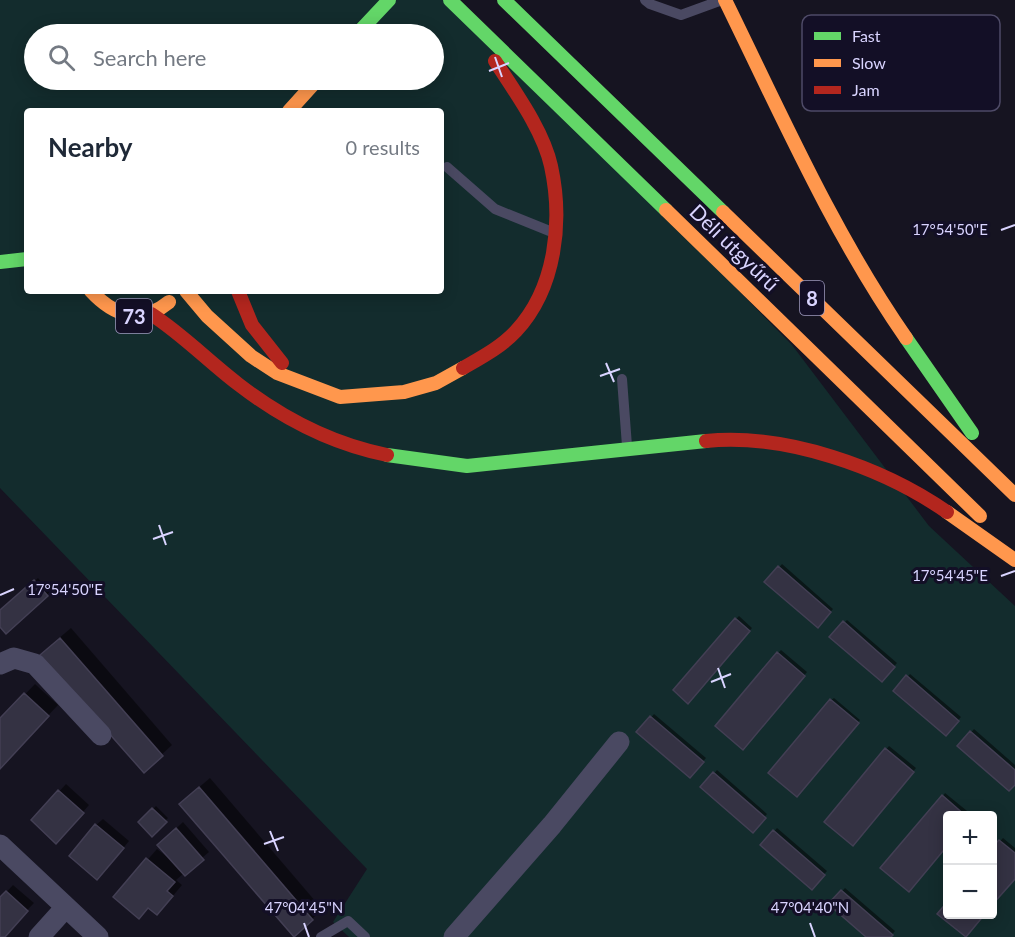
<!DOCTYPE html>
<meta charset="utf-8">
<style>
body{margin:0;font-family:Lato,sans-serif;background:#f2f2f3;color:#1f2937}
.controls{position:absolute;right:18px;bottom:18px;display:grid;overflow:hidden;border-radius:6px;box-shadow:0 3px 15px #0003}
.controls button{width:54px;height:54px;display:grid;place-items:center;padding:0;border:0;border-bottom:2px solid #e0e1e3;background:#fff;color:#1f2937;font:30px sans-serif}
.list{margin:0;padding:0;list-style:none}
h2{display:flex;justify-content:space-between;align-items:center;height:78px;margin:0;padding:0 24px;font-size:26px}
h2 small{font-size:20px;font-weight:400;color:#747a83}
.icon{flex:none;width:33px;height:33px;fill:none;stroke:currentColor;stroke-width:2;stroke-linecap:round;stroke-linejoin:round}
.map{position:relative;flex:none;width:1015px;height:937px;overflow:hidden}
.search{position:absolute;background:#fff;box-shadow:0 3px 15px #0003;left:24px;top:24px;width:420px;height:66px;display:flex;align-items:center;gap:15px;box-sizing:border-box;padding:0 21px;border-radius:33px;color:#747a83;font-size:22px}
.panel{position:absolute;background:#fff;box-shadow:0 3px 15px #0003;left:24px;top:108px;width:420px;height:186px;border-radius:6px}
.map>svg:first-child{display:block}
.green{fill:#132c2d;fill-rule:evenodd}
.shadow{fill:#0007}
.building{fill:#343243;stroke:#433f54;stroke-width:1.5}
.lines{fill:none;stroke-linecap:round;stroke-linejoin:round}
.lane{stroke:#4a4962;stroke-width:10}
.street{stroke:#4a4962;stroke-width:21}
.fast{stroke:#63d668;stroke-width:14}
.slow{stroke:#ff974d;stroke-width:14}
.jam{stroke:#b3261e;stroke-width:14}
.ticks{fill:none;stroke:#d9d4ff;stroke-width:2}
.labels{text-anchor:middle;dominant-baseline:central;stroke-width:6;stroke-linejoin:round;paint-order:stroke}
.shield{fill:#130f26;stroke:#9e99be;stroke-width:1.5}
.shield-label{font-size:20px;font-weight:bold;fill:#d9d4ff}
.street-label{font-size:21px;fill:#d9d4ff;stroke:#130f26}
.key{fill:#130f26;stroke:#4e4a67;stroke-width:1.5}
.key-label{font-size:16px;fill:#d9d4ff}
.ticks-label{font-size:15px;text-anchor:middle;fill:#d9d4ff;stroke:#130f26;stroke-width:6;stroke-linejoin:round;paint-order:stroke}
</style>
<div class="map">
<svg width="1015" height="937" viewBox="0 0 1015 937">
<rect width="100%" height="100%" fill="#161421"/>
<!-- green -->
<path class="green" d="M0,0h453l339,345 137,181 86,80v331h-666l-16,-15 34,-53 -367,-381zM34,34h400v46h-400zM27,111h414v180h-414zM948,816h44v98h-44z"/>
<!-- shadow -->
<path class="shadow" d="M782,564l51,45 -15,17 -52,-44z
M38,578l12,14 -44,40 -6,-7v-13z
M739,616l13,12 -64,74 48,-83z
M847,620l50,43 -15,17 -51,-44z
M71,628l101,117 -28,26 -92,-127z
M781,650l26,22 -61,73 32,-92z
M910,674l51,43 -15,17 -51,-44z
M35,684l23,21 -58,62v-47z
M834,698l26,22 -61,73 32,-93z
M654,714l52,44 -16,18 -52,-44z
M974,729l41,36v18l-56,-37z
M889,746l27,22 -61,73 -29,-19z
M717,770l50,44 -14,17 -51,-44z
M210,778l112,131 -10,10 -121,-125z
M66,784l23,21 -26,30 -30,-15z
M945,793l27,22 -1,1h-23l-5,-20z
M156,806l12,12 -16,16 -12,-12z
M103,819l26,22 -25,31 -8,-47z
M183,822l26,30 -33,28 6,5 -15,18 -18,3 -34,-9 42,-48 13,10 -4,-21z
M777,828l50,43 -15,17 -50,-43z
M1003,838l12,10v29l-23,-27z
M13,885l21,18 -33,34 -1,-38z
M845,888l50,43 -5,6h-22l-38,-33z"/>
<!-- building -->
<path class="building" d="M778,566l53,46 -13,16 -54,-46z
M34,580l14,16 -42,38 -6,-7v-17z
M735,618l15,13 -62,73 -15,-14z
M843,621l52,46 -13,15 -53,-45z
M60,638l103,118 -19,17 -104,-118z
M777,652l28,24 -62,74 -28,-24z
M906,675l53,46 -13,15 -53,-45z
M24,693l25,23 -49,53v-51z
M830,699l29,24 -62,74 -29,-24z
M650,716l54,46 -14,16 -54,-46z
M970,731l45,39v15l-6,6 -52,-45z
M885,748l29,24 -61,74 -29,-24z
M713,772l53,46 -13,15 -53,-46z
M199,787l114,133 -19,17 -115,-133z
M58,790l26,23 -28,31 -25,-24z
M942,795l24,21h-18v29l-39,47 -29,-24z
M152,808l15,14 -15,15 -14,-15z
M95,824l29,24 -27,32 -28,-24z
M176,828l28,32 -19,16 -28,-31z
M773,830l52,45 -13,15 -52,-45z
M999,840l16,13v26l-23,26v-58z
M146,858l29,24 -8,9 6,5 -16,19 -9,-7 -9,11 -26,-22z
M841,890l52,45 -2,2h-25l-38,-33z
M6,891l22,20 -23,26h-5v-40z
M948,901v13h37l-19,23 -29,-23z"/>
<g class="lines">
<!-- lane -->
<path class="lane" d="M645,0l5,4 31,11 41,-15
M447,167l48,42 57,23
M622,379l5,67
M321,937l27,-16 17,16"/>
<!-- street -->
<path class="street" d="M0,664l14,-6 21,6 66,71
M0,845l98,92
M39,937l27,-30
M454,937l98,-112 67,-83"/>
<!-- fast -->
<path class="fast" d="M450,0l216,210
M504,0l219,212
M357,34l32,-34
M0,262l27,-3
M906,338l66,95
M387,455l80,11 239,-25"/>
<!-- slow -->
<path class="slow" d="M725,0c56,114 108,233 181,338
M289,111l28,-31
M666,210l314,306
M723,212l292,283
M91,291c23,25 50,34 78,11
M186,291l21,25 44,40 26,17 63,24 64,-5 32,-9 27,-15
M947,512l68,48"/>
<!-- jam -->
<path class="jam" d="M238,291l14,34 30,38
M151,314c31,20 57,47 87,70 44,34 94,60 149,71
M463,368c19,-11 38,-21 53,-37 40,-43 47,-110 35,-165 -8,-36 -36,-74 -56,-105
M706,441c79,-8 176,26 241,71"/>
</g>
<!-- ticks -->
<path class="ticks" d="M495,57l7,20M489,71l20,-8M1001,230l14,-5M606,363l8,19M600,376l20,-7M159,525l7,20M153,539l20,-7M1001,576l14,-5M0,595l14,-6M718,668l7,20M711,682l20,-8M270,831l8,20M264,844l20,-7M304,923l5,14M810,923l5,14"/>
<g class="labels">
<!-- shield labels -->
<g class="shield">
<rect x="800" y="281" width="24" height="34" rx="4.5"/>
<rect x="116" y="299" width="36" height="34" rx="4.5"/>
</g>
<g class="shield-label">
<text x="812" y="298">8</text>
<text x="134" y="316">73</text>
</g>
<!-- street labels -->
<g class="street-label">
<text transform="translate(735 247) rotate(44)">Déli útgyűrű</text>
</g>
</g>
<!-- legend -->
<rect x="802" y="15" width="198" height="96" rx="9" class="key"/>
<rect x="814" y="32" width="27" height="8" fill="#63d668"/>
<rect x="814" y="59" width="27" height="8" fill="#ff974d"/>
<rect x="814" y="86" width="27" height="8" fill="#b3261e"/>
<g class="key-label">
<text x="852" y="42">Fast</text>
<text x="852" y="69">Slow</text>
<text x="852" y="96">Jam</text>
</g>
<g class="ticks-label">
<text x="950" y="235">17°54'50"E</text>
<text x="950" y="581">17°54'45"E</text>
<text x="65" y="595">17°54'50"E</text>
<text x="304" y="913">47°04'45"N</text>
<text x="810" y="913">47°04'40"N</text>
</g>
</svg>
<div class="controls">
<button>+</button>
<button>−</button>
</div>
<div class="search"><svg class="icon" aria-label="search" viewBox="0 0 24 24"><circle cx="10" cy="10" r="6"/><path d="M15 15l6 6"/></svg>Search here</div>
<section class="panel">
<h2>Nearby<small>0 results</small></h2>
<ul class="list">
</ul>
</section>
</div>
